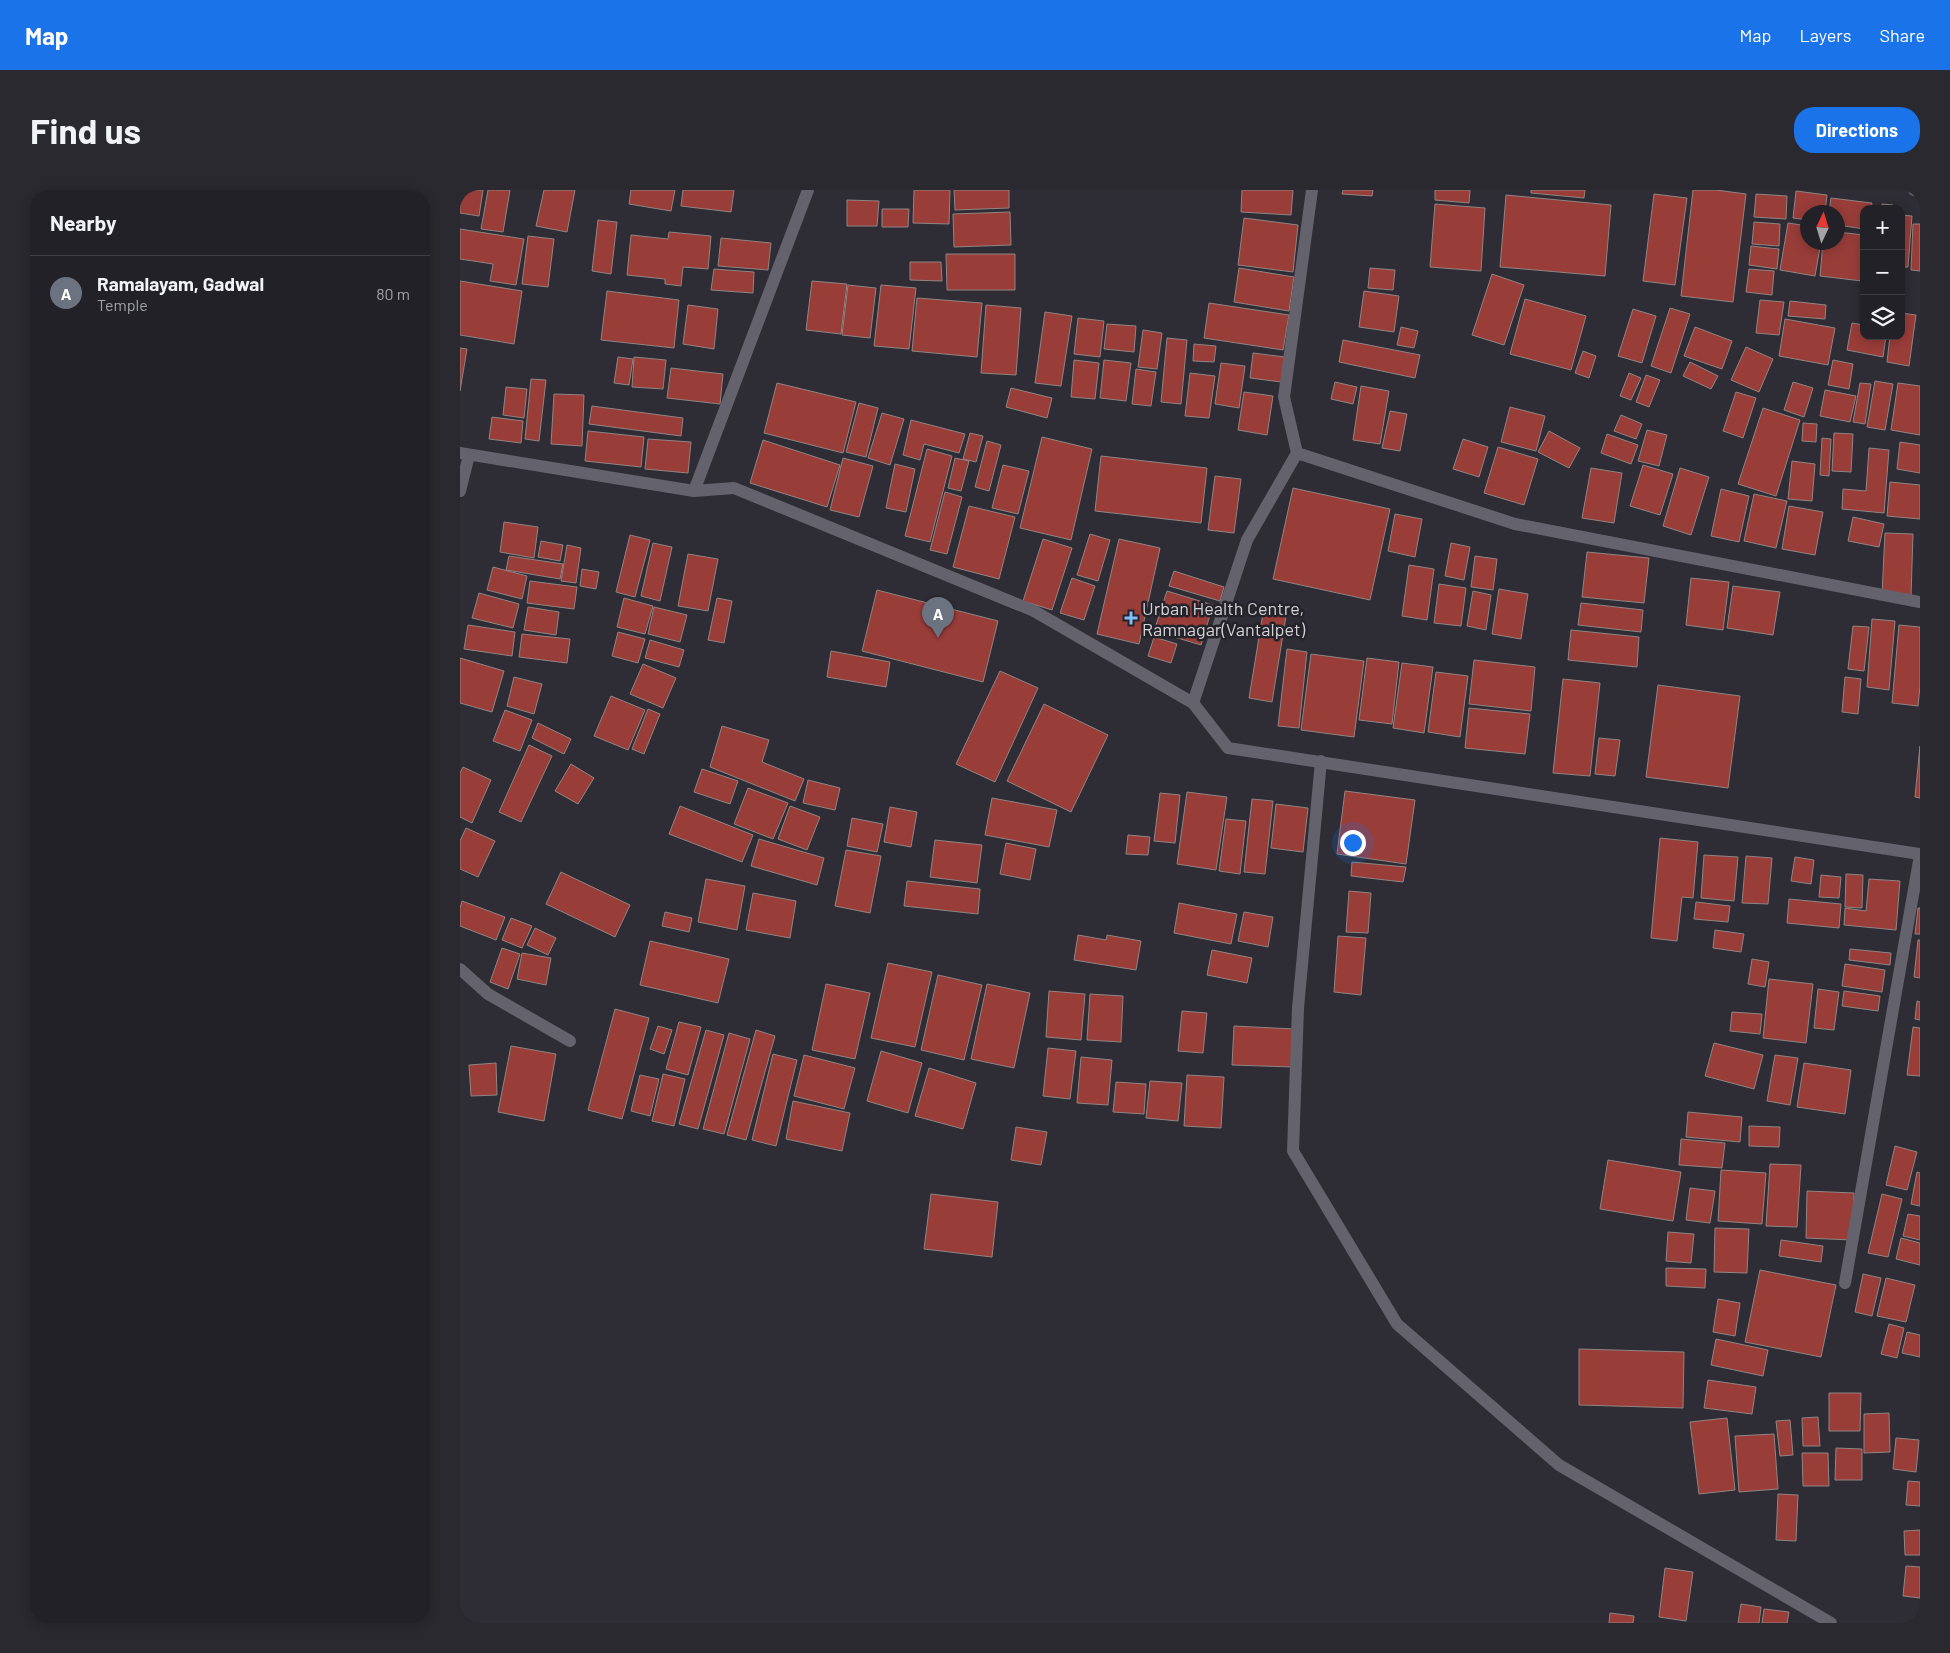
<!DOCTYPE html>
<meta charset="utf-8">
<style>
body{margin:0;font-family:Barlow,sans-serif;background:#2a292f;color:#f1f3f6}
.controls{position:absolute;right:15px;top:15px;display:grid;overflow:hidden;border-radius:10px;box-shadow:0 2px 12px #0003}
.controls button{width:45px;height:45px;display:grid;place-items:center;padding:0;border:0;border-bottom:1px solid #3f3e44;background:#222127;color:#f1f3f6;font:25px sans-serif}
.compass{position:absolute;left:1340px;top:15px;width:45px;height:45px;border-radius:50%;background:#222127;box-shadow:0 2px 12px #0003;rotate:4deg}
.you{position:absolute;left:892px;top:652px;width:18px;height:18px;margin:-12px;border:4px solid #fff;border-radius:50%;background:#1a73e8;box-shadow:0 0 0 8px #1a73e833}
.badge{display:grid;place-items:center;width:32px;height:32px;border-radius:50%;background:#1a73e8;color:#fff;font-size:16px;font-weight:700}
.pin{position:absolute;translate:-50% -41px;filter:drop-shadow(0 1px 2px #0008)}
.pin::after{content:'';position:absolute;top:26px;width:18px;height:15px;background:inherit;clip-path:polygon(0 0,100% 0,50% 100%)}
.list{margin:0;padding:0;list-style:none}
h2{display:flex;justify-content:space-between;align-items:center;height:65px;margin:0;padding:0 20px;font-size:21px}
h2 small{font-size:16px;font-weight:400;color:#a2a3a7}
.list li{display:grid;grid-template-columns:32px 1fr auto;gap:15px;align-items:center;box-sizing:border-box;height:75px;padding:0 20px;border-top:1px solid #3f3e44}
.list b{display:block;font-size:19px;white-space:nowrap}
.list p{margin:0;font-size:16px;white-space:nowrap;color:#a2a3a7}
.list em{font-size:16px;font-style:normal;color:#a2a3a7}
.icon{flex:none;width:28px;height:28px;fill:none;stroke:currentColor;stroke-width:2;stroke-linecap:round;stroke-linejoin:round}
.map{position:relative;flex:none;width:1460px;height:1433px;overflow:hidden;border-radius:20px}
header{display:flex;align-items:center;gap:30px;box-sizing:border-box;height:70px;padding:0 25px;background:#1a73e8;color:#fff}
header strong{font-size:24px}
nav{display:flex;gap:28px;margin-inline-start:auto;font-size:18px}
.intro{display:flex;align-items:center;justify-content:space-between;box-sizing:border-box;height:120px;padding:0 30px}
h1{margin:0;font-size:35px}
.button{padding:12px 22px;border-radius:20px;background:#1a73e8;color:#fff;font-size:18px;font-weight:700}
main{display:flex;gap:30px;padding:0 30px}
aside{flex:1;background:#222127;border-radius:20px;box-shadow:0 2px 12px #0003}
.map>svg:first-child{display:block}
.building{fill:#993d39;stroke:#918583}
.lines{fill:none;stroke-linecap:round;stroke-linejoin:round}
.minor{stroke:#64626c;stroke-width:12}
.poi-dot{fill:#80bdfa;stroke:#25232a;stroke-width:2}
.labels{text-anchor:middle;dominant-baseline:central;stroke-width:5;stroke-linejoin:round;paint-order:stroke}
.poi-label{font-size:18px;fill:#d3d2d7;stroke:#25232a;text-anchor:start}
</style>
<header>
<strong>Map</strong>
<nav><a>Map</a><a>Layers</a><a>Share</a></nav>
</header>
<div class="intro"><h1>Find us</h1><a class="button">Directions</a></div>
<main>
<aside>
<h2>Nearby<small></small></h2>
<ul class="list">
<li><span class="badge" style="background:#6b7280">A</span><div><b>Ramalayam, Gadwal</b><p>Temple</p></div><em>80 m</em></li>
</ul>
</aside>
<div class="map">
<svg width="1460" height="1433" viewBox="0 0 1460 1433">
<rect width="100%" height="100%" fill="#2e2c34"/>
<!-- building -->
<path class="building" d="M0,0h23l-4,26 -19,-3z
M28,0h22l-7,42 -22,-3z
M84,0h31l-8,42 -31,-6z
M171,0h44l-4,21 -42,-7z
M223,0h51l-3,22 -50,-6z
M454,0h36l-1,34 -36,-1z
M494,0h55v18l-54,2z
M782,0h51l-2,25 -50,-3z
M883,0h30l-1,6 -30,-2z
M975,0h35l-1,13 -34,-3z
M1071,0h54l-1,8 -53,-5z
M1233,0h23l30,4 -13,108 -52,-6z
M1336,1l31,4 -2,17h-17v8l-15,-2z
M1194,4l33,4 -12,87 -32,-4z
M1296,4l31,2 -1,23 -32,-2z
M1046,5l105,10 -6,71 -105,-9z
M1371,8l41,5 -1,6h-7v20l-26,-4v-13h-9z
M387,10l32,1 -2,25h-30z
M975,14l50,4 -4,63 -51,-4z
M1422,14l11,1v4h-11z
M422,19h27l-1,18h-26z
M550,22l1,33 -57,2 -1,-33z
M1441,25l11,1 -4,51h-7z
M784,28l54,7 -5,47 -55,-7z
M138,30l19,2 -6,52 -19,-3z
M1294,32l26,2 -1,22 -27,-2z
M1328,33l20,3v16h13l-6,34 -35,-6z
M1453,34h7v47l-9,-1z
M0,39l64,10 -8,46 -26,-4 3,-17 -33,-5z
M209,42l42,4 -3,33 -25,-2 -2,19 -16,-2v-5l-38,-4 4,-40 37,4z
M1378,42l26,3 -2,46 -42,-5 3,-34h15z
M68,46l26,3 -6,48 -26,-3z
M261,48l50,5 -3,27 -50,-4z
M1291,56l28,3 -2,20 -28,-4z
M486,64h69v36h-68z
M450,72h31l1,19 -32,-1z
M779,78l55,9 -5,34 -55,-9z
M910,78l25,2 -2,20 -25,-2z
M254,79l40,3 -1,21 -42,-3z
M1289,79l25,2 -2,24 -26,-3z
M1032,84l32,11 -20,60 -32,-10z
M0,91l62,10 -8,53 -54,-9z
M352,91l35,3 -6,50 -35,-4z
M388,95l28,3 -6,50 -28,-3z
M421,95l35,3 -7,61 -35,-3z
M147,101l72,9 -5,48 -73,-8z
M904,101l35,5 -5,36 -35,-5z
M457,108l65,5 -5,54 -65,-6z
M1065,109l61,17 -15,54 -61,-16z
M1300,110l24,2 -5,33 -23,-2z
M1330,111l36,4 -1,14 -37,-3z
M749,113l80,12 -6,35 -79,-12z
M228,115l30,4 -4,40 -31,-5z
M526,115l35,3 -5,67 -35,-2z
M1210,118l20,6 -19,59 -20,-7z
M1173,119l23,7 -14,47 -24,-7z
M585,122l27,4 -11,70 -26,-3z
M1441,123l15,2 -7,51 -22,-4 3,-26h11z
M618,128l26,3 -4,36 -26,-3z
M1325,129l50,9 -7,37 -49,-9z
M1392,133l12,2v11h22l-3,21 -36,-7z
M647,134l29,2 -2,26 -30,-3z
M941,137l17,4 -4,17 -17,-3z
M1235,137l37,14 -10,28 -38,-13z
M683,140l19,3 -5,36 -19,-2z
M707,148l20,2 -6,64 -20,-2z
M883,150l77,15 -5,23 -76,-16z
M734,154l22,2 -2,16 -21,-1z
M1286,157l27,12 -14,33 -28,-12z
M0,158l7,1 -7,42z
M1123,161l13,5 -7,22 -14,-5z
M793,163l32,4 -4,25 -31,-4z
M158,167l15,2 -4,26 -15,-2z
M174,167l32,3 -3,29 -31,-2z
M614,170l25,3 -4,36 -24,-2z
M644,170l27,3 -5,38 -26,-3z
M1373,170l20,4 -4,25 -21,-4z
M1230,172l28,14 -7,13 -28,-13z
M761,173l24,3 -6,42 -24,-4z
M211,178l52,6 -3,30 -53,-6z
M676,179l20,3 -5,34 -19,-2z
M730,183l25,3 -6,42 -24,-2z
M1169,183l12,5 -10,22 -11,-4z
M1186,185l14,5 -11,27 -13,-5z
M71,189l15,1 -7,61 -14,-2z
M1415,191l18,3 -8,46 -18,-3z
M875,192l22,5 -4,17 -22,-5z
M1333,192l20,6 -9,29 -20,-7z
M317,193l79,19 -13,51 -79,-20z
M1400,193l11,1 -6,40 -12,-2z
M1438,193l22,3v49l-29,-5z
M901,196l28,5 -9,53 -27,-4z
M46,197l21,2 -3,29 -21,-3z
M551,198l41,10 -5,20 -41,-11z
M1365,200l31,6 -6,26 -30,-6z
M784,202l29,4 -6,39 -29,-5z
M1276,202l20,6 -13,40 -20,-7z
M94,204l30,1 -2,51 -31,-2z
M399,213l19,5 -12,49 -20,-5z
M132,216l91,12 -2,18 -92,-12z
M1050,217l35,9 -9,35 -35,-9z
M1303,218l37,12 -24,76 -38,-12z
M930,221l17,3 -7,37 -18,-3z
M422,223l22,6 -14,46 -22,-7z
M1161,225l21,9 -6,15 -22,-8z
M32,227l31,4 -2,22 -32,-4z
M451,230l54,14 -6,19 -35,-9 -4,16 -17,-5z
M1343,233l14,1 -1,18 -14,-1z
M1187,240l20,5 -8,31 -21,-5z
M128,241l56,6 -3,30 -56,-6z
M1089,241l31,17 -11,20 -31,-16z
M510,243l13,3 -7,26 -13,-3z
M1374,243l19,1 -2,38 -19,-1z
M1147,244l31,11 -7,19 -30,-11z
M582,247l50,12 -21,91 -51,-12z
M1362,248l9,1 -2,37 -9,-1z
M188,249l43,3 -3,31 -43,-4z
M1003,249l25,8 -9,30 -26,-8z
M303,250l77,25 -13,42 -77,-24z
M527,251l14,4 -12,46 -14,-4z
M1440,252l20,3v28l-23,-4z
M1038,257l40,12 -14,46 -40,-12z
M1409,258l20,2 -5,63 -42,-4 1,-20 23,2z
M467,259l25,7 -22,86 -25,-6z
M641,266l106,12 -6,55 -106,-12z
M383,268l30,8 -14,51 -29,-7z
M495,268l14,3 -8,30 -13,-3z
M1332,271l23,3 -3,37 -24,-2z
M435,274l20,5 -9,43 -20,-4z
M543,275l26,6 -11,43 -26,-6z
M1183,275l30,9 -13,41 -30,-9z
M1131,278l31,5 -8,50 -32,-5z
M1220,278l29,9 -18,58 -28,-9z
M755,286l26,3 -7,54 -26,-3z
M1430,292l30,3v34l-33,-3z
M833,298l97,21 -20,91 -97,-21z
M1261,299l28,7 -10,46 -28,-6z
M485,302l17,5 -15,57 -17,-4z
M1294,304l33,7 -11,47 -32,-7z
M509,316l46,11 -16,62 -46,-12z
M1329,316l34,6 -8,43 -33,-6z
M935,324l27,5 -7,38 -27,-6z
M1393,327l31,7 -5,23 -31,-6z
M44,332l34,5 -4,31 -34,-6z
M1425,343l28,1 -2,62 -29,-2z
M630,344l20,6 -12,41 -21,-6z
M170,345l20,5 -15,57 -19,-5z
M583,349l29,9 -20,62 -29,-9z
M659,349l41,9 -21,96 -42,-10z
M81,351l22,4 -3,16 -22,-4z
M193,353l19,4 -12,54 -19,-5z
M991,353l19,4 -6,33 -19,-4z
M107,355l14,3 -5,35 -15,-2z
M1127,362l62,6 -5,45 -62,-6z
M228,364l30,5 -10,52 -30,-5z
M49,366l54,8 -3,15 -54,-9z
M1015,366l22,3 -4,31 -22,-3z
M949,375l25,4 -7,51 -25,-4z
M33,377l34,9 -5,23 -35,-9z
M122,379l17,3 -3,17 -16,-3z
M714,381l50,16 -4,14 -51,-15z
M612,388l23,8 -11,34 -24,-7z
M1231,388l38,4 -6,48 -37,-5z
M70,391l47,6 -3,22 -47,-6z
M979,394l27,4 -5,38 -27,-3z
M1273,396l47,6 -7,43 -46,-7z
M1039,399l29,5 -7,45 -29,-5z
M417,400l121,31 -15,61 -121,-31z
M707,401l46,14 -12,40 -47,-14z
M1013,401l18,4 -5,35 -19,-4z
M19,403l40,11 -6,24 -41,-10z
M164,408l29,8 -8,28 -28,-7z
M257,408l15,3 -8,42 -16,-3z
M1121,413l62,7 -2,22 -63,-7z
M68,417l31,5 -3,23 -32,-5z
M194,417l33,8 -7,27 -32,-8z
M803,423l23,3 -14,86 -23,-4z
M1412,429l23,2 -6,69 -22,-3z
M8,435l47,7 -3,24 -48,-7z
M1439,435l21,2v59l-2,20 -26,-3z
M1393,436l16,1 -5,44 -16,-2z
M1111,440l68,7 -2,30 -69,-7z
M158,442l27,7 -7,24 -26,-7z
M62,444l48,5 -3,24 -48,-6z
M694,447l23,7 -6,19 -23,-7z
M190,450l34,10 -5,17 -34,-9z
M827,459l20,3 -8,76 -21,-2z
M371,461l59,11 -4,25 -59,-10z
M851,464l53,7 -10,76 -53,-7z
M0,468l44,13 -12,41 -32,-9z
M907,468l32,4 -7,62 -33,-4z
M1014,470l61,7 -4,44 -62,-7z
M942,473l31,4 -9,66 -31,-5z
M183,474l33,14 -13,30 -33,-14z
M540,481l38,17 -43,94 -39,-18z
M976,482l32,4 -8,61 -32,-5z
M54,487l28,7 -8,30 -27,-8z
M1385,487l16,2 -3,35 -16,-2z
M1103,489l37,4 -10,93 -37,-3z
M1198,495l82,11 -12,92 -82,-11z
M151,506l34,14 -17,40 -34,-14z
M584,514l64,31 -37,77 -64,-31z
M1009,518l61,6 -5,40 -60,-6z
M188,519l12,5 -16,40 -12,-5z
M45,520l27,10 -12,31 -27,-10z
M78,533l33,16 -7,15 -32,-16z
M262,536l47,14 -7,22 42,17 -9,22 -85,-34z
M1139,548l21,2 -5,36 -20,-2z
M69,555l23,11 -31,66 -22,-10z
M1460,556v52l-5,-1z
M111,574l23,14 -16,26 -23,-13z
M3,577l28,13 -19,43 -12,-6v-44z
M242,579l36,12 -8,23 -36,-12z
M348,590l32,8 -5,22 -32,-7z
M288,598l40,15 -15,36 -39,-15z
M885,601l70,9 -9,64 -69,-10z
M727,602l40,5 -11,73 -39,-6z
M700,603l20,2 -5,48 -21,-2z
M532,608l65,12 -8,37 -64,-12z
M792,609l21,2 -8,73 -21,-2z
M816,614l32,4 -5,44 -32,-4z
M220,616l73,29 -11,27 -73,-28z
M330,616l30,11 -13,33 -29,-11z
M430,617l27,5 -6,35 -27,-5z
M392,628l31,6 -6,28 -30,-6z
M766,629l20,2 -6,53 -21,-3z
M6,638l29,13 -17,36 -18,-8v-28z
M668,645l22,2 -2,18 -22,-1z
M1200,648l38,4 -5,56 -11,-1 -5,44 -26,-3z
M299,649l65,19 -7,27 -66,-19z
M475,650l47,5 -5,38 -47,-6z
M546,653l30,6 -6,31 -30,-6z
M386,660l35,6 -11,57 -35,-7z
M1244,665l34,2 -4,44 -33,-3z
M1286,666l26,2 -4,46 -26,-1z
M1335,667l19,3 -3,24 -20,-3z
M892,672l54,5 -3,15 -52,-6z
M101,682l69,33 -15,32 -69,-33z
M1386,684l17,1 -1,33 -17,-1z
M1361,685l20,2 -2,21 -20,-1z
M246,689l39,7 -8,44 -39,-8z
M1409,689l31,2 -4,49 -52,-5 1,-17 21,3z
M447,691l73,8 -2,25 -74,-8z
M889,701l22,2 -3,40 -22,-1z
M293,703l43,8 -6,37 -44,-8z
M1329,709l52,5 -2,24 -52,-5z
M2,711l43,16 -9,23 -36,-14v-18z
M1236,712l34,4 -2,16 -34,-3z
M719,713l58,11 -6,30 -57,-11z
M1458,718h2v26h-5z
M205,722l27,6 -3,14 -27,-6z
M784,722l29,5 -5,30 -30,-6z
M51,728l21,8 -10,22 -20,-8z
M75,738l21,10 -8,17 -21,-10z
M1255,740l29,4 -3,18 -28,-4z
M618,745l28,5 1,-5 34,6 -5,29 -62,-10z
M878,746l28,2 -5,57 -27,-3z
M1458,750h2v38l-6,-1z
M190,751l79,18 -11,44 -78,-18z
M42,758l18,6 -12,35 -18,-7z
M1390,759l41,4 -1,12 -41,-5z
M752,760l40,8 -5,25 -40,-8z
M62,763l29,5 -5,27 -29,-6z
M1292,769l17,3 -4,25 -17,-3z
M428,773l44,9 -17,75 -44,-9z
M1385,774l40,6 -3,22 -40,-6z
M478,785l44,10 -18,75 -43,-10z
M1309,789l44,5 -7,59 -43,-5z
M366,794l44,9 -15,66 -43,-9z
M527,794l43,9 -16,75 -43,-9z
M1358,799l21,3 -5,38 -20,-2z
M589,801l36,3 -4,46 -35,-3z
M1384,801l36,5 -2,15 -36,-5z
M630,804l33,2 -2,46 -34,-2z
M1457,811l3,1v18l-5,-1z
M155,819l34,9 -27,101 -34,-9z
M722,821l25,2 -4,40 -25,-2z
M1272,822l30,2 -2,20 -30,-3z
M219,832l22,5 -13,48 -22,-6z
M198,836l14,4 -8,24 -14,-5z
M774,836l60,3 -1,38 -61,-2z
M1453,837l7,1v48l-13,-1z
M246,840l18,5 -26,94 -19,-5z
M296,840l19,6 -29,104 -19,-5z
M269,843l21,6 -26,95 -21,-5z
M1254,853l49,12 -9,34 -49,-13z
M51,856l45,8 -12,67 -46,-9z
M588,858l28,3 -6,48 -27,-3z
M421,861l41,12 -14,50 -41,-12z
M313,864l24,6 -21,86 -24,-6z
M344,865l51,13 -11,41 -50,-13z
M1315,865l23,3 -8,47 -23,-4z
M621,867l31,3 -4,45 -31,-2z
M36,873l1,32 -26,1 -2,-31z
M1344,873l47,7 -6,44 -48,-7z
M469,878l47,15 -13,46 -48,-13z
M203,884l22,5 -11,47 -22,-5z
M180,885l19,4 -9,37 -19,-5z
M727,885l37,2 -3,51 -37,-2z
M690,891l32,2 -4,38 -32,-3z
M656,892l30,2 -2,30 -31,-2z
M333,911l57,12 -8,38 -56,-12z
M1228,922l54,5 -2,25 -54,-5z
M1289,936l31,1 -1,20 -30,-1z
M556,937l31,5 -6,33 -30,-5z
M1221,949l44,4 -3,25 -43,-3z
M1435,956l22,6 -10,38 -21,-5z
M1148,970l73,12 -8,49 -73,-12z
M1310,974l31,1 -4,62 -31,-1z
M1261,980l45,3 -4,51 -44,-3z
M1457,982l3,1v33l-9,-2z
M1230,998l25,3 -5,32 -24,-3z
M1347,1001l47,2 -2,47 -46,-2z
M471,1004l67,8 -6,55 -68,-8z
M1422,1004l20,5 -14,58 -20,-4z
M1448,1024l12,2v24l-17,-4z
M1255,1038l34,1 -2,44 -33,-1z
M1208,1042l26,2 -3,29 -25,-2z
M1441,1048l19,5v22l-24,-6z
M1321,1050l42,6 -2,16 -42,-6z
M1206,1078l40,1 -1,19 -39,-2z
M1300,1080l76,15 -15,72 -76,-15z
M1403,1084l18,4 -9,38 -17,-4z
M1426,1088l29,7 -9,37 -29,-6z
M1258,1109l22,4 -5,33 -22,-4z
M1429,1134l15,4 -7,30 -16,-4z
M1447,1142l13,3v22l-18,-4z
M1256,1149l52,11 -5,26 -52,-11z
M1119,1159l105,3 -1,56 -104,-3z
M1248,1190l48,7 -4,27 -48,-6z
M1369,1203h32l-1,38h-31z
M1429,1223l1,39 -26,1v-39z
M1358,1227l2,29h-17l-1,-28z
M1267,1228l8,72 -36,4 -9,-72z
M1330,1230l3,35 -13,1 -4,-35z
M1314,1244l4,55 -39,3 -4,-56z
M1436,1248l23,2 -3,32 -23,-3z
M1376,1258l26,1v31h-27z
M1342,1263h26l1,33h-26z
M1448,1291l12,1v24l-14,-1z
M1318,1304l20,1 -2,46 -20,-1z
M1460,1340v25h-15l-1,-24z
M1446,1376l14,1v31l-17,-2z
M1205,1378l28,4 -7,49 -27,-4z
M1281,1414l20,3 -2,16h-21z
M1304,1419l25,3 -2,11h-25z
M1150,1423l24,3 -1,7h-24z"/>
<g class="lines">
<!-- minor -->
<path class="minor" d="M1454,0l6,1
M0,263l234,38 40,-3 300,123 159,92 35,45 692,106
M837,263l218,71 405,78
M0,301l9,-36
M234,301l114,-301
M733,513l54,-163 50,-87 -13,-56 28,-207
M861,571l-23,247 -5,143 104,173 162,141 272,158
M0,779l28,25 82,47
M1385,1093l75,-428"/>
</g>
<!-- markers -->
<path class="poi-dot" d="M668.5 420.5h5v5h5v5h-5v5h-5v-5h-5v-5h5z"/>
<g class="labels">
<!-- poi labels -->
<g class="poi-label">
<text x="682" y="418">Urban Health Centre,<tspan x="682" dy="21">Ramnagar(Vantalpet)</tspan></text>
</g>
</g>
</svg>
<div class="controls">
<button>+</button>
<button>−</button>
<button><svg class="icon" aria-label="layers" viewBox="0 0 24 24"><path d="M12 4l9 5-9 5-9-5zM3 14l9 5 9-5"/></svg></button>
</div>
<svg class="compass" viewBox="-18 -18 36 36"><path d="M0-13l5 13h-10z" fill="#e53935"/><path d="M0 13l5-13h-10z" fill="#a2a3a7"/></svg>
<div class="you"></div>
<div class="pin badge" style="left:478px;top:448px;background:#6b7280">A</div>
</div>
</main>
